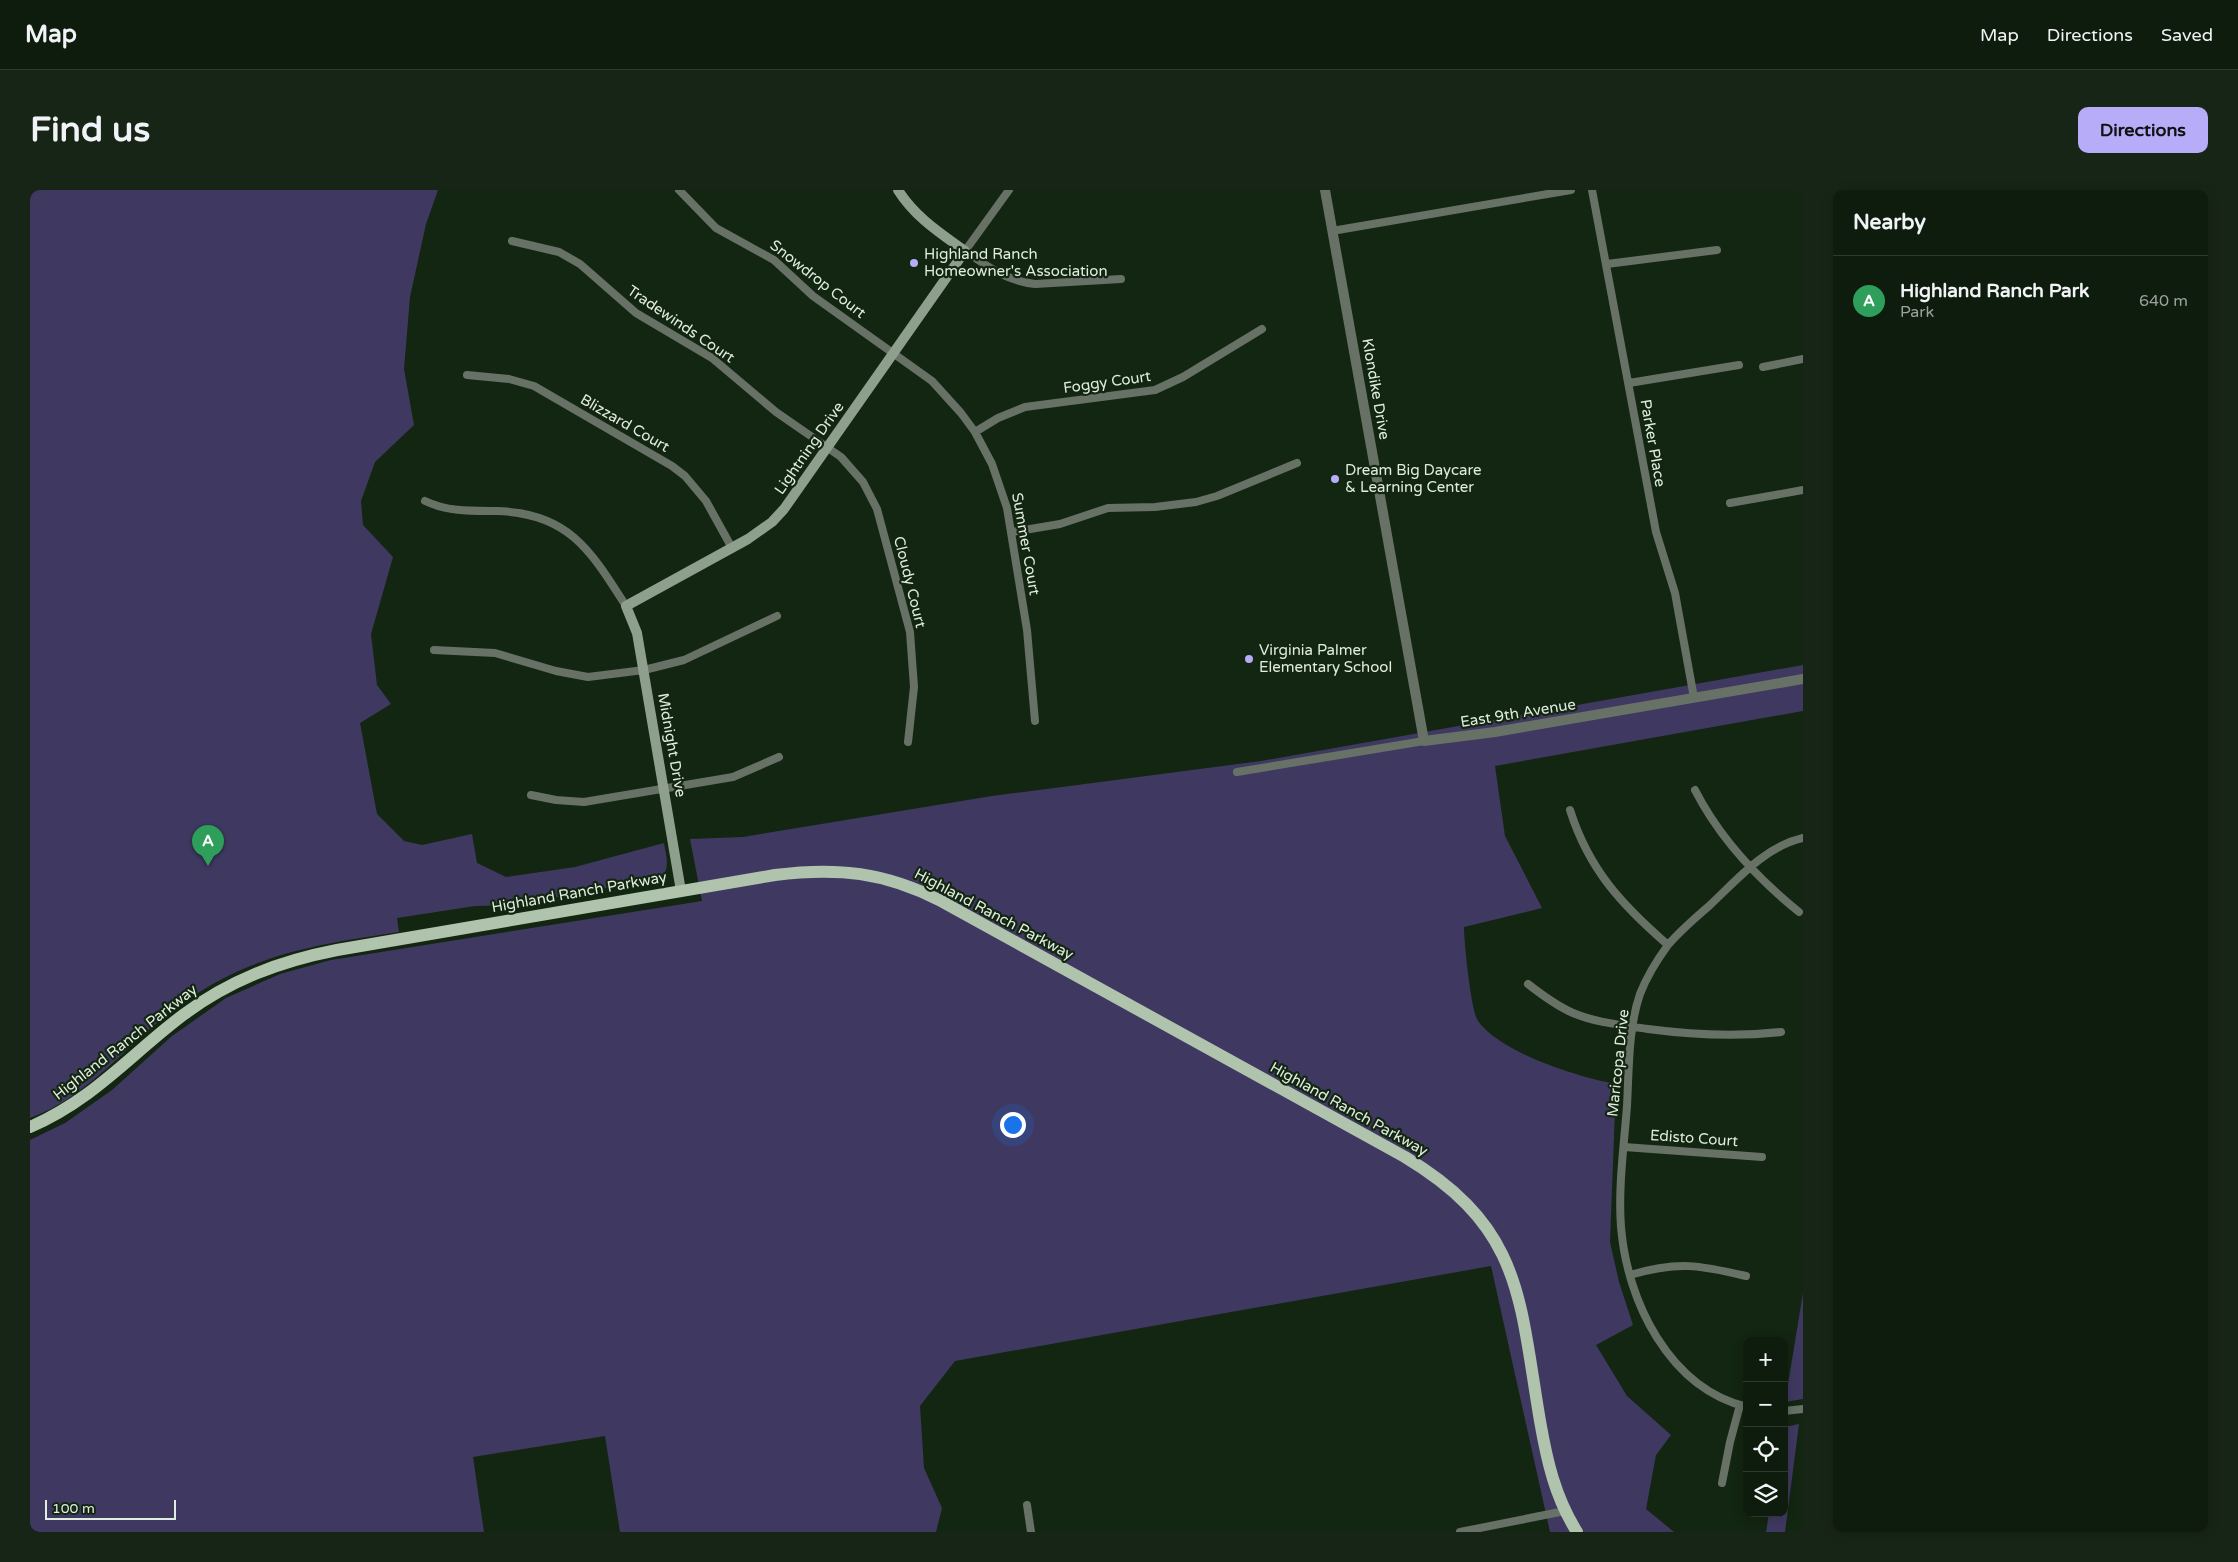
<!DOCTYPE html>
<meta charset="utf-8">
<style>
body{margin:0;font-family:"Varela Round",sans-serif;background:#172516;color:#f1f3f6}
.controls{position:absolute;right:15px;bottom:15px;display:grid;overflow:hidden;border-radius:10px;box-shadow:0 2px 12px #0003}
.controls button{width:45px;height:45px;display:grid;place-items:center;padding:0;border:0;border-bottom:1px solid #2e3a2e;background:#0e1c0d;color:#f1f3f6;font:25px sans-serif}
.scale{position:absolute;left:15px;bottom:12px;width:131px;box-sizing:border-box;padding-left:5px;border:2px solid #e0ecde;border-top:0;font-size:14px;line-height:18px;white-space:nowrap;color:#e0ecde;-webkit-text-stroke:4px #132611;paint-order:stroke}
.you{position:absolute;left:982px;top:934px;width:18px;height:18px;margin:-12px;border:4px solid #fff;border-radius:50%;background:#1a73e8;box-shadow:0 0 0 8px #1a73e833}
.badge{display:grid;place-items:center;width:32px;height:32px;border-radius:50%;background:#b6acf8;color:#fff;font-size:16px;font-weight:700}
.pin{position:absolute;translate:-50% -41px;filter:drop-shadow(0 1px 2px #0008)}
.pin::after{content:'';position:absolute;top:26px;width:18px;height:15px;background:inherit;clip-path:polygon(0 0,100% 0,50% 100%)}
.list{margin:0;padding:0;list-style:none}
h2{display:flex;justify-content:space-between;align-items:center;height:65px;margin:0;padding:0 20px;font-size:21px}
h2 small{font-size:16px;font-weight:400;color:#9ba19d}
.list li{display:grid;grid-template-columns:32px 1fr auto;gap:15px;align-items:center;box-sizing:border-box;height:90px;padding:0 20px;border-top:1px solid #2e3a2e}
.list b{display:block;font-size:19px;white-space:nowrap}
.list p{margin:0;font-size:16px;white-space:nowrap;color:#9ba19d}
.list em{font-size:16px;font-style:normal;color:#9ba19d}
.icon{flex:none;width:28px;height:28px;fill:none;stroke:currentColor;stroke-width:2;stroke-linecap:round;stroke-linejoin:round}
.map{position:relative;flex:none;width:1773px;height:1342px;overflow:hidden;border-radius:10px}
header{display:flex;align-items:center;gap:30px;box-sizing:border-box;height:70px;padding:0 25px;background:#0e1c0d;border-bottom:1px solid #2e3a2e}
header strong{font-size:24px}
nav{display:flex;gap:28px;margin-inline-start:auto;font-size:18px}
.intro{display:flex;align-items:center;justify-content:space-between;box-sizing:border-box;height:120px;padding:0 30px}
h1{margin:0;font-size:35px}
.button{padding:12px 22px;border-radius:10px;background:#b6acf8;color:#111;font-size:18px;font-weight:700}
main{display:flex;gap:30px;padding:0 30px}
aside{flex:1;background:#0e1c0d;border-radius:10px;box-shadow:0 2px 12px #0003}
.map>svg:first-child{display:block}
.green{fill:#3f3961}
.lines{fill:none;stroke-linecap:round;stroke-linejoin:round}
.minor{stroke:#677166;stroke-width:8}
.tertiary{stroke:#677166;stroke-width:10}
.secondary{stroke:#8f9f8e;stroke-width:10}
.primary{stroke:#afc3ad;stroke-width:12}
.poi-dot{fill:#b6acf8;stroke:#132611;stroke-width:2}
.labels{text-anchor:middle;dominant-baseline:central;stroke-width:4.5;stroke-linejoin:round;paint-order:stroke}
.poi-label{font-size:15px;fill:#e0ecde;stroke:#132611;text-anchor:start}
.street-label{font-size:15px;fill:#e0ecde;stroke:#132611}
</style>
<header>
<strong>Map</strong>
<nav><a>Map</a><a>Directions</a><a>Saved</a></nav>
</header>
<div class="intro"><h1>Find us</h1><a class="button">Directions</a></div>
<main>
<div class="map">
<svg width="1773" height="1342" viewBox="0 0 1773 1342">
<rect width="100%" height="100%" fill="#132611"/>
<!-- green -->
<path class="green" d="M0,0h408l-12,34 -16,73 -6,72 10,56 -39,37 -14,39 2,24 30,32 -22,77 6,51 14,19 -31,19 17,91 27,27 18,4 50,-11 5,29 29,14 69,-10 89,-24c2,13 7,26 -4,35l-145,27 -40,1 -78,12 2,14c-92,14 -153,23 -230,81 -45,35 -83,85 -139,105z
M1773,475v46l-308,55 10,70 37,72 -78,19c0,15 7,84 14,94 23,32 100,56 138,63l-6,158 9,40 14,43 -37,20 31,51 44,39 -15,20 -10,54 28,23h-124l-59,-266 -536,95 -35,45 4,62 18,40 -6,24h-316l-15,-96 -132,21 11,75h-454v-392l35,-17 47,-33 60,-54 54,-38 54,-24 51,-14 371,-59 -12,-62 53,-2 249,-41 269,-35z
M1773,1103v106l-18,3z
M1769,1234l-14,108h-19l3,-19h15l1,-86z"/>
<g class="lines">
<!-- minor -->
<path class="minor" d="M649,0l37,38 58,32 39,36 119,85 29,32 14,19 17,32 15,44 20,122 8,91
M979,0l-44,61c23,16 42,30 70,33l86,-5
M1562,0l64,342 19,61 19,105
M1302,41l239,-41
M482,51l47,11 21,12 56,49 76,45 64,54 65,45 22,25 14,27 33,123 4,55 -6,55
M1577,74l110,-14
M1733,177l40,-8
M437,185l42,4 25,7 138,80 13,10 21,25 26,47
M1599,193l110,-18
M945,242l23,-14 27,-11 130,-17 28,-13 79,-48
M395,311c23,11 47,10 72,10 72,2 94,40 129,95
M1700,313l73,-13
M982,342l48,-8 48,-16 47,-1 41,-5 21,-6 80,-33
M404,460l61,3 61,18 32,6 56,-7 40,-10 93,-44
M1207,582l187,-31
M1665,600c25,49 62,88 104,122
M501,605l25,5 28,2 149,-25 46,-20
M1540,620c19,60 52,95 98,135
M1498,794c14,11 29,22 45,29 24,10 49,12 75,16 45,6 87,8 133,3
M1594,957l138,10
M1600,1085c48,-14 69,-10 116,1
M1717,1217c-78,-19 -120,-106 -126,-180 -3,-40 3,-81 6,-121 2,-36 1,-77 13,-112 7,-18 17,-34 28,-49 12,-14 27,-27 41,-39 28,-26 55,-59 94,-68
M1754,1221l19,-2
M1692,1293l8,-41 10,-37
M997,1315l4,27
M1430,1342l105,-21"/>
<!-- tertiary -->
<path class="tertiary" d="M1295,0l99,551 71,-9 308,-53"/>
<!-- secondary -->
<path class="secondary" d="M651,701l-44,-258 -11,-27 122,-67 24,-17 12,-13 181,-258c-25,-18 -50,-34 -67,-61"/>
<!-- primary -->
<path class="primary" d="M0,937c64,-28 100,-72 153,-112 47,-35 97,-54 154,-65l438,-75c62,-8 110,-3 166,26l464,256c118,71 114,141 135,264 7,40 15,76 37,111"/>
</g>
<!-- markers -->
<g class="poi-dot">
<circle cx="884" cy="73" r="5"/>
<circle cx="1305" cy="289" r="5"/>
<circle cx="1219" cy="469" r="5"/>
</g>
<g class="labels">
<!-- poi labels -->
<g class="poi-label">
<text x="894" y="64">Highland Ranch<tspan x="894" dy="17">Homeowner's Association</tspan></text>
<text x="1315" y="280">Dream Big Daycare<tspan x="1315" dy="17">&amp; Learning Center</tspan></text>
<text x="1229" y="460">Virginia Palmer<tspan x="1229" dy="17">Elementary School</tspan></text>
</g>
<!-- street labels -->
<g class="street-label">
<text transform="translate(788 89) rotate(38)">Snowdrop Court</text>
<text transform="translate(651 134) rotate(34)">Tradewinds Court</text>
<text transform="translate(1077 192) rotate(-8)">Foggy Court</text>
<text transform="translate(1346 199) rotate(80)">Klondike Drive</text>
<text transform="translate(595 233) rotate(30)">Blizzard Court</text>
<text transform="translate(1623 253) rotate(80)">Parker Place</text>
<text transform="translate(779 258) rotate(-55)">Lightning Drive</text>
<text transform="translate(996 354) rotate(80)">Summer Court</text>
<text transform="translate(880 392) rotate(76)">Cloudy Court</text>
<text transform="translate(1488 523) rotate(-9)">East 9th Avenue</text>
<text transform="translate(642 555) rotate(80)">Midnight Drive</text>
<text transform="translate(549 702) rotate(-10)">Highland Ranch Parkway</text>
<text transform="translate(964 724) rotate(28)">Highland Ranch Parkway</text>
<text transform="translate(95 852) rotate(-38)">Highland Ranch Parkway</text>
<text transform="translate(1588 873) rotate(-84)">Maricopa Drive</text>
<text transform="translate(1319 919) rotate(29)">Highland Ranch Parkway</text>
<text transform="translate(1664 948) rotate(4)">Edisto Court</text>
</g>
</g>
</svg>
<div class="controls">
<button>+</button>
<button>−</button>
<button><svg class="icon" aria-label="locate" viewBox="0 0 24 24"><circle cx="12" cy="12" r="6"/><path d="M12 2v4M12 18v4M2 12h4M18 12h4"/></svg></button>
<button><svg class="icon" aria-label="layers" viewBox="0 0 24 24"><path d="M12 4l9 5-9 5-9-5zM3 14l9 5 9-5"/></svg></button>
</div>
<div class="scale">100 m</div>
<div class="you"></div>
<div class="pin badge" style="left:178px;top:676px;background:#2e9e5b">A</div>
</div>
<aside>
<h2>Nearby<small></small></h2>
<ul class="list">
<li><span class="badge" style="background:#2e9e5b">A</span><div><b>Highland Ranch Park</b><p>Park</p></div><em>640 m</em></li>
</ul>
</aside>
</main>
